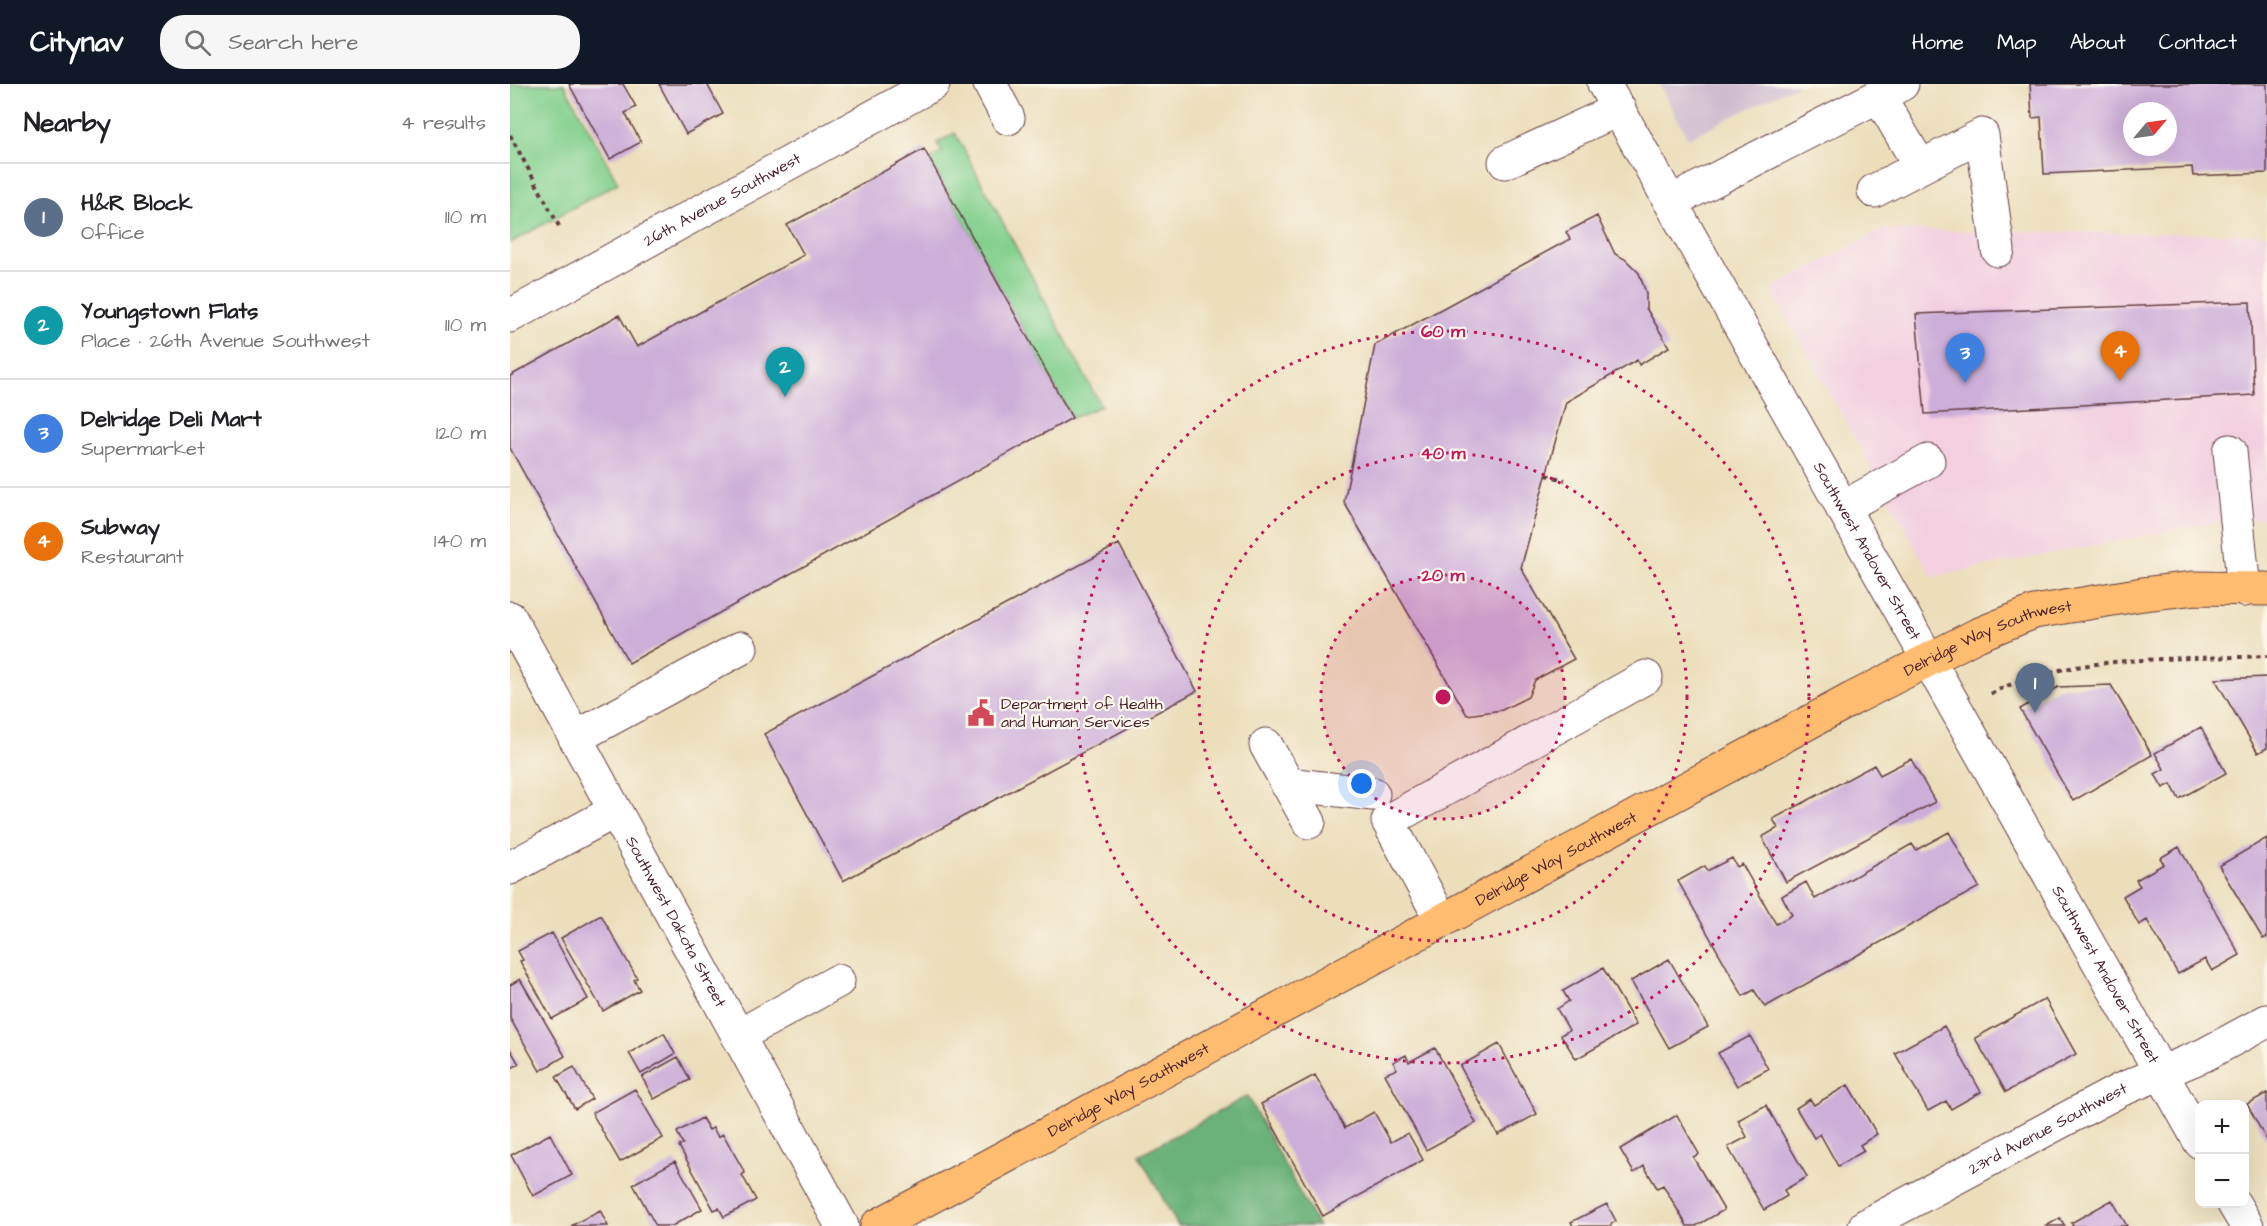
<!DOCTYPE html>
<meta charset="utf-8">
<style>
body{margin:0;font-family:"Architects Daughter",sans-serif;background:#f6f6f6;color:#202124}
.controls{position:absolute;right:18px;bottom:18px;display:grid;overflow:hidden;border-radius:12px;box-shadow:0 6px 24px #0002}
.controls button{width:54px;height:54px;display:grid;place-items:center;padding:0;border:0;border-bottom:2px solid #e0e0e0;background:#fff;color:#202124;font:30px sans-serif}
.compass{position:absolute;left:1613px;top:18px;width:54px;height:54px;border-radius:50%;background:#fff;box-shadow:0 6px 24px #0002;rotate:61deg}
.you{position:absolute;left:852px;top:700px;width:21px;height:21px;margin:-15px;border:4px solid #fff;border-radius:50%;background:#1a73e8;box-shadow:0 0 0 9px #1a73e833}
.badge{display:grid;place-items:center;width:39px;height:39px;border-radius:50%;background:#111827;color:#fff;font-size:20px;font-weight:700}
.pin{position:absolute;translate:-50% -50px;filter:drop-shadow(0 2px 3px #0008)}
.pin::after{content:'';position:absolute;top:32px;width:21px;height:18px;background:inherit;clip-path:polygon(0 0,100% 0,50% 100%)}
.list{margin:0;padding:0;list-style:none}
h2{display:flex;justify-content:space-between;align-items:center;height:78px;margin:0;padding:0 24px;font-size:26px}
h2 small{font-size:20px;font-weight:400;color:#757577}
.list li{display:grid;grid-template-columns:39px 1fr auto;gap:18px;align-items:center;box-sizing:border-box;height:108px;padding:0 24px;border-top:2px solid #e0e0e0}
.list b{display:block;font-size:22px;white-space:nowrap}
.list p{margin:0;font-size:20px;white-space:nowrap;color:#757577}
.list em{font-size:20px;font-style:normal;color:#757577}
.icon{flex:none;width:33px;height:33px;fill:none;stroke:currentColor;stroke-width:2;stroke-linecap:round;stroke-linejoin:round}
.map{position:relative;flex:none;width:1757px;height:1142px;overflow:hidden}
header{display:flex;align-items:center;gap:36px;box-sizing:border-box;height:84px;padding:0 30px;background:#111827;color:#fff}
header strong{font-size:28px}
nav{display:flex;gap:33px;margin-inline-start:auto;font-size:21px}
.search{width:420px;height:54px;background:#f6f6f6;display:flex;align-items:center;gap:15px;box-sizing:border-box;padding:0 21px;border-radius:24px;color:#757577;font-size:22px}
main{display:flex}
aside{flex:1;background:#fff}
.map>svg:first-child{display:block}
.built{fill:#f3cfe0}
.industrial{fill:#cfbdcf}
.green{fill:#83d08e;stroke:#66785c;stroke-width:1.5}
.forest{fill:#6ab279;stroke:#5a6852;stroke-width:1.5}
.building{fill:#cdaed9;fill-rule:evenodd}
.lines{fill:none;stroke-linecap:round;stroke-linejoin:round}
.minor-casing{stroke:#623c41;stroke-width:35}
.major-casing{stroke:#623c41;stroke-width:35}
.path{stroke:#623c41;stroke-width:4;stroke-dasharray:4.5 4.5;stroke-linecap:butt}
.minor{stroke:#fff;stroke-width:33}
.major{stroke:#fdbc70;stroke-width:33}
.ring{fill:none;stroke:#c2185b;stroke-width:3;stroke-dasharray:3 6}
.labels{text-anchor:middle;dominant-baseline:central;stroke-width:4.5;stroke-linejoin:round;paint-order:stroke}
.street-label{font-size:16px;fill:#4a1f2b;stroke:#fbf7ec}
.poi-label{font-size:16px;fill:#4a1f2b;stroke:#fbf7ec;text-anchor:start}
.centre{fill:#c2185b;stroke:#fbf7ec;stroke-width:3}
.ring-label{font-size:18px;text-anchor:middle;font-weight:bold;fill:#c2185b;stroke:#fbf7ec;stroke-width:4.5;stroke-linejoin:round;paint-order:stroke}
</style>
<header>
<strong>Citynav</strong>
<div class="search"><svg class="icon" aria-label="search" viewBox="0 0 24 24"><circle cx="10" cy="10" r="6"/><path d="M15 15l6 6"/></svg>Search here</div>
<nav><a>Home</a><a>Map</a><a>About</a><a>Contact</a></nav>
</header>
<main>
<aside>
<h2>Nearby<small>4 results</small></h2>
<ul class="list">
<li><span class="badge" style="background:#5c6f8a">1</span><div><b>H&amp;R Block</b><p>Office</p></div><em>110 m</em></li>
<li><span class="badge" style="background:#0f9aa8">2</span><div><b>Youngstown Flats</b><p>Place · 26th Avenue Southwest</p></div><em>110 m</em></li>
<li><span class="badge" style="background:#3f7fe0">3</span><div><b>Delridge Deli Mart</b><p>Supermarket</p></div><em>120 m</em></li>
<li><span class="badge" style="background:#e8710a">4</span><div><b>Subway</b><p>Restaurant</p></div><em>140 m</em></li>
</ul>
</aside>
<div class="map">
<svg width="1757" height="1142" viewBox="0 0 1757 1142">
<rect width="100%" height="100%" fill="#fbf7ec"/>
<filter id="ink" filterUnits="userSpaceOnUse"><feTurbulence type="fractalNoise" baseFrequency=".0167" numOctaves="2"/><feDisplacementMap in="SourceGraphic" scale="12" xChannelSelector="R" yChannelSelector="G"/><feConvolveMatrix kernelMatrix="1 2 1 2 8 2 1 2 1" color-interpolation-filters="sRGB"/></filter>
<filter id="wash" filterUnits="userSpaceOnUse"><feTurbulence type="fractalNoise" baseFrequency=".008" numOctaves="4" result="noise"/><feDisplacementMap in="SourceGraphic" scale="24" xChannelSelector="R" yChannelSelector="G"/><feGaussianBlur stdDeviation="1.35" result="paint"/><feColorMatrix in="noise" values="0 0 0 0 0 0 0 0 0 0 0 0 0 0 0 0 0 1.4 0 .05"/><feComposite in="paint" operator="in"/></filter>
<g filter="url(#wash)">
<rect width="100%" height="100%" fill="#ecdebb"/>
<!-- built -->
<path class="built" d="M1372,146l385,4v285h-35l-300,58 -161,-288z"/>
<!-- industrial -->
<path class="industrial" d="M1149,0h140l-111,54z"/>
<!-- green -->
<path class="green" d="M0,0h54l54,99 -108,60z
M445,49l146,273 -29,12 -142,-258 12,-8 -5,-9z"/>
<!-- forest -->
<path class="forest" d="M737,1012l71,130h-140l-39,-71z"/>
<g id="blocks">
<!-- building -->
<path class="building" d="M59,0h54l13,23 -11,6 16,29 -31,17z
M149,0h48l16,30 -37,20z
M1520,0h237v89l-74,3 -1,-9 -148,7 -3,-57 -9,1zM1622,27h36v36h-36z
M414,65l148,269 -443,245 -119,-215v-72l109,-61 18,32 167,-92 -17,-30z
M1087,132l18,38 10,5 14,14 7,20v15l23,39 -30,18 -2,-5 -71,42 -45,166 53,91 -39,21 -7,17 -26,13 -35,5 -123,-213 31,-157 195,-106 -4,-7z
M1740,218l4,93 -329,19 -9,-100z
M609,460l78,147 -354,190 -79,-147z
M1757,593v71l-9,5 -43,-74z
M1601,601l41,70 -79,46 -53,-92 38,-22z
M1691,643l25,46 -47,26 -8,-15 -8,4 -8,-14 9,-5 -9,-16z
M1401,675l24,43 -149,80 -24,-45 16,-9 -5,-9 101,-54 6,10z
M1439,748l30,55 -214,120 -11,-17 -11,6 -65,-115 27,-15 2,5 25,-13 5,9 5,-3 34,60 16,-9 -10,-19 24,-14 9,17 97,-55 4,6z
M1757,754v99l-4,2 -44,-73z
M1669,763l61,108 -28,16 -7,-12 -27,15 -31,-54 -8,5 -16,-29 17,-10 -4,-6 28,-16 -4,-6z
M91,831l36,63 -3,2 6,10 -37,21 -42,-73z
M42,849l36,66 -36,20 -32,-58 3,-1 -5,-9z
M1159,875l39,68 -39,21 -38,-67z
M1093,884l33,57 -60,34 -15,-24 8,-5 -12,-21 12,-8 -6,-10z
M10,895l45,77 -25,15 -30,-53v-33z
M1535,915l31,55 -70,38 -31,-54z
M1434,942l37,66 -30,17 -5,-8 -18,10 -33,-58z
M154,949l11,21 -34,20 -12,-21z
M1240,952l18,33 -31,17 -19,-33z
M989,960l38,70 -39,21 -38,-69z
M925,964l41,75 -50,27 -41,-76 12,-5 -4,-7 13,-7 3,7z
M0,965l9,15 -9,5z
M168,973l12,23 -36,19 -12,-22z
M64,983l18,32 -17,10 -19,-32z
M805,991l30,53 29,-16 17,30 17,-9 15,27 -100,56 -62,-112z
M1338,1001l29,49 -17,11 4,6 -26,15 -18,-32 -6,4 -18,-30 14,-9 4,6z
M125,1005l28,49 -43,24 -28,-49z
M1757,1009v48l-20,-37z
M1256,1021l41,72 -23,13 3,6 -23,14 -36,-63 19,-10 -9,-17z
M1167,1031l22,39 -6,3 31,53 -28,16h-9l-24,-41 -6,3 -13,-22 -10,7 -14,-24z
M192,1034l7,12 4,-2 5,9 5,-3 22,39 -3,2 14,25 -32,17 -5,-9 -5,2 -35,-64 4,-2 -6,-12z
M40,1050l22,41 -39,21 -22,-41z
M165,1077l27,48 -30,17h-16l-23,-42z
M1602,1116l15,26h-54l-2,-3z
M1097,1120l9,17 -5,3v2h-38l-2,-4z
M90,1126l8,16h-37z
M1550,1134l5,8h-19z"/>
</g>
</g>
<g filter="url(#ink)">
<use href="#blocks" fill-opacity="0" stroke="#623c41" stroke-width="1.5"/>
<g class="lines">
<defs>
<g id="minor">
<path d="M480,0l18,34"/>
<path id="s1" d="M1094,0l596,1058"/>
<path d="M1369,12l41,70"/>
<path d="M995,78l114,-53"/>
<path d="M1364,107l108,-56 16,115"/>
<path d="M1161,118l231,-118"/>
<path id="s2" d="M0,232l423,-232"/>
<path d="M1720,367l14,139"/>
<path d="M1332,424l86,-47"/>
<path id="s3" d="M0,534l332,608"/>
<path d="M65,654l166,-90"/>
<path d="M756,661l43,77"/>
<path d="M777,700l86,10"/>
<path d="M0,784l105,-57"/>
<path d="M932,837l-54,-100 258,-144"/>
<path d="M228,952l100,-55"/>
<path d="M1724,1120l13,22"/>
<path id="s4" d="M1355,1142l255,-136 84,-35 63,-34"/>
</g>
<g id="major">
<path id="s5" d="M367,1142l975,-527 125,-64 57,-23 109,-18 52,-6 72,1"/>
</g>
</defs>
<!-- minor casing -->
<use href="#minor" class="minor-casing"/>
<!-- major casing -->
<use href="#major" class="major-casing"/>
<!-- path -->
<path class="path" d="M0,51l50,93
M1036,391l19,5
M1481,610c74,-41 192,-34 276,-38"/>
<!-- minor -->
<use href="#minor" class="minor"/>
<!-- major -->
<use href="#major" class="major"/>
</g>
</g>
<!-- distance rings -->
<circle cx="933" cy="613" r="122" fill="#c2185b" fill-opacity=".12"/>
<g class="ring">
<circle cx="933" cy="613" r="122"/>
<circle cx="933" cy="613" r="244"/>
<circle cx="933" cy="613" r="366"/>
</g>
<!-- icons -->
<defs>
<symbol id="civic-bare" viewBox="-9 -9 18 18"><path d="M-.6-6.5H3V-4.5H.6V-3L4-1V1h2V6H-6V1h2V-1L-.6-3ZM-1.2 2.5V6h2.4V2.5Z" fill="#d1495b" stroke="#fbf7ec" stroke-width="2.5" paint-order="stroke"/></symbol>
</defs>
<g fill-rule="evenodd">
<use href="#civic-bare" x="452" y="610" width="38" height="38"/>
</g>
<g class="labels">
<!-- street labels -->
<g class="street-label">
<text stroke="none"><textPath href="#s2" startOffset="242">26th Avenue Southwest</textPath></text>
<text stroke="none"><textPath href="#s1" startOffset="536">Southwest Andover Street</textPath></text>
<text stroke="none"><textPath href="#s5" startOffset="1258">Delridge Way Southwest</textPath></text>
<text stroke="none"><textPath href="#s5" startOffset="772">Delridge Way Southwest</textPath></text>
<text stroke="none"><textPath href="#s3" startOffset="346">Southwest Dakota Street</textPath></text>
<text stroke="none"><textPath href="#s1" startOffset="1022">Southwest Andover Street</textPath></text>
<text stroke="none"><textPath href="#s5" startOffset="286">Delridge Way Southwest</textPath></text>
<text stroke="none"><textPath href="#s4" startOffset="207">23rd Avenue Southwest</textPath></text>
</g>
<!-- poi labels -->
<g class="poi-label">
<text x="491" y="620">Department of Health<tspan x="491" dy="18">and Human Services</tspan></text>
</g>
</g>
<circle cx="933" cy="613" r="9" class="centre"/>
<g class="ring-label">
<text x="933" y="253">60 m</text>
<text x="933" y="375">40 m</text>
<text x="933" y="497">20 m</text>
</g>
</svg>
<div class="controls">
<button>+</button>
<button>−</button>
</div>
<svg class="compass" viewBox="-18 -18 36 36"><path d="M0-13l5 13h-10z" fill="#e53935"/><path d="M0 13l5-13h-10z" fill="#757577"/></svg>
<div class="you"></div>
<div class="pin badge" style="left:1525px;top:629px;background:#5c6f8a">1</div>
<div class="pin badge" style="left:275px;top:313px;background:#0f9aa8">2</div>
<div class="pin badge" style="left:1455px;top:299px;background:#3f7fe0">3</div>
<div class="pin badge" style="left:1610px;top:297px;background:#e8710a">4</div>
</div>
</main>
